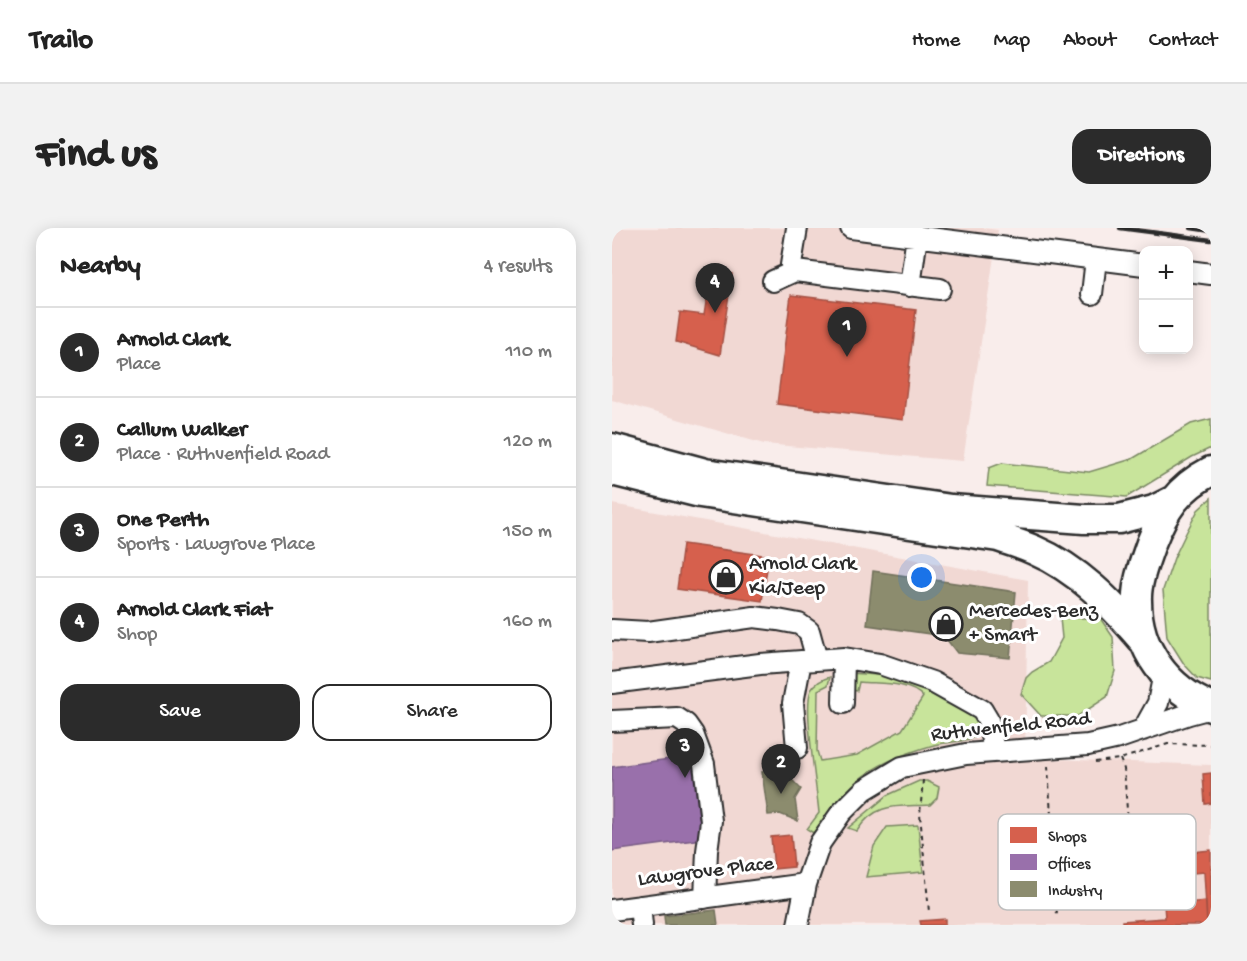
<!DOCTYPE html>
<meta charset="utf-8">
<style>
body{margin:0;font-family:"Gochi Hand",sans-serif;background:#f2f2f2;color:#222}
.controls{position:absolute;right:18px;top:18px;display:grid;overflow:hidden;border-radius:12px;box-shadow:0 3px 15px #0003}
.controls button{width:54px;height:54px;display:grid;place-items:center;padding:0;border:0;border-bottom:2px solid #e0e0e0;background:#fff;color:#222;font:30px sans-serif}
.you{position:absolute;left:310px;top:350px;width:21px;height:21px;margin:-15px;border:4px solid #fff;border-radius:50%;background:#1a73e8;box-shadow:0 0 0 9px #1a73e833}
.badge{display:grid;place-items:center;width:39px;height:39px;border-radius:50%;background:#2b2b2b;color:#fff;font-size:20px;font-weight:700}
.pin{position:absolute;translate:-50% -50px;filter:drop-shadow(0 2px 3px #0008)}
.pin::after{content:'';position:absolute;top:32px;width:21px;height:18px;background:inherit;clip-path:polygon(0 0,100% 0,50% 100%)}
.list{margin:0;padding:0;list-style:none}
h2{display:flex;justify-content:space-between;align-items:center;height:78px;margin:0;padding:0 24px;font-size:26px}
h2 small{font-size:20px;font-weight:400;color:#767676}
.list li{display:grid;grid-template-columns:39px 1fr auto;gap:18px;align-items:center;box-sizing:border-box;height:90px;padding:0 24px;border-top:2px solid #e0e0e0}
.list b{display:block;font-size:22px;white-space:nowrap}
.list p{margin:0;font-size:20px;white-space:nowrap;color:#767676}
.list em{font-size:20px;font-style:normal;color:#767676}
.actions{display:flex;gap:12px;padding:18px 24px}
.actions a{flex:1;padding:14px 0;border:2px solid #2b2b2b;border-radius:18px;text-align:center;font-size:21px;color:#2b2b2b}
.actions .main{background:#2b2b2b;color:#fff}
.map{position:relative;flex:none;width:599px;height:697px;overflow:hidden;border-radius:18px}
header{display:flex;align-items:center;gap:36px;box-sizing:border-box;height:84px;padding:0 30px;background:#fff;border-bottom:2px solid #e0e0e0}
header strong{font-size:28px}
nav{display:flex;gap:33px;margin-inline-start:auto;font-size:21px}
.intro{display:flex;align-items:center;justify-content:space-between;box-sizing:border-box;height:144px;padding:0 36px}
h1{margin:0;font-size:42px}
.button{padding:15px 27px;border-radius:18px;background:#2b2b2b;color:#fff;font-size:21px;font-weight:700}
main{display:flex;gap:36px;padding:0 36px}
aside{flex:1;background:#fff;border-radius:18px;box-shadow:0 3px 15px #0003}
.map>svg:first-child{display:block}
.built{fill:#f1d8d3}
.green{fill:#c8e49b;stroke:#7a8863;stroke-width:1.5}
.shops{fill:#d6604d;stroke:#a35043;stroke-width:1.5}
.offices{fill:#9970ab;stroke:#785b85;stroke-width:1.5}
.industry{fill:#8c8c6e;stroke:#6f6f5a;stroke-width:1.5}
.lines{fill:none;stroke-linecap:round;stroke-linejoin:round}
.minor-casing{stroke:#2b2b2b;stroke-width:24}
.highway-casing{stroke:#2b2b2b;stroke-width:33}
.path{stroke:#2b2b2b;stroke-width:2;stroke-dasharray:4.5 4.5;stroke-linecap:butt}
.minor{stroke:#fff;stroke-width:20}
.highway{stroke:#fff;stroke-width:28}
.rail{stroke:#2b2b2b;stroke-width:4.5}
.labels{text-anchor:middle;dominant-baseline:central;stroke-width:6;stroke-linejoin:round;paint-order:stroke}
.poi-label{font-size:21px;fill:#2b2b2b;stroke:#fff;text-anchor:start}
.street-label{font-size:21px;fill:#2b2b2b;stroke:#fff}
.key{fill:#fff;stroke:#bfbfbf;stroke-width:1.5}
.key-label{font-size:16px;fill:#2b2b2b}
</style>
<header>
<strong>Trailo</strong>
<nav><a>Home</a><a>Map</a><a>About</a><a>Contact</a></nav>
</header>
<div class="intro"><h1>Find us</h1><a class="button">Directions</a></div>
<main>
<aside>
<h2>Nearby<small>4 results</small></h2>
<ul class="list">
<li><span class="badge">1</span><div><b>Arnold Clark</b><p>Place</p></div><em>110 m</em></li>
<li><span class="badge">2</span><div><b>Callum Walker</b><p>Place · Ruthvenfield Road</p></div><em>120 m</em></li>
<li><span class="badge">3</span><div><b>One Perth</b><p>Sports · Lawgrove Place</p></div><em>150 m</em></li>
<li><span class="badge">4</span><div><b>Arnold Clark Fiat</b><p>Shop</p></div><em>160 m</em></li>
</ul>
<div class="actions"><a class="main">Save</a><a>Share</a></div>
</aside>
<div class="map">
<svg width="599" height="697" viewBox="0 0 599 697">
<rect width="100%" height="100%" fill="#f9edeb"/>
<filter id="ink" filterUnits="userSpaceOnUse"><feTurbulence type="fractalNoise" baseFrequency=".0167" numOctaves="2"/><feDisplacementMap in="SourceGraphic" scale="12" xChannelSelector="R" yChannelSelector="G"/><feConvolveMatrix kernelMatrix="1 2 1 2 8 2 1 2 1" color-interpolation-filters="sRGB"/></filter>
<g filter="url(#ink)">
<!-- built -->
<path class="built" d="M0,0h370l16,2 -35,231 -199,-17 -152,-44z
M0,276l416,76 -3,178 186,7v160h-599z"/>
<!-- green -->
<path class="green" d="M599,191v29l-19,9 -65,40 -140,-11 2,-18 13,-5 87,9 43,-13 59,-35z
M599,270v184l-14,-4 -13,-14 -17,-27 -4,-47 11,-32 12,-25 12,-23z
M448,390h40l13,19 2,34 -8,26 -29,19h-37l-20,-22 5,-16 6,-6 17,-10 13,-24z
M237,445c25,1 52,4 75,14 11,4 22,12 33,18 14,8 28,12 22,30 -14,8 -30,6 -45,10 -61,17 -86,35 -119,89l-8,-5 12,-16c-2,-24 -16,-106 -8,-123 5,-8 11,-11 19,-13l-2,8 -10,5 -1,61 3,10 37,-6 45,-25 21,-33c-14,-16 -44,-13 -64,-15l-2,9 -6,-1z
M307,553h8l12,6 -2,11 -7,7c-31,2 -54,-4 -73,26l-9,-3 40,-33z
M306,597l5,47 -57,5 8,-31 13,-19z"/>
<!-- shops -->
<path class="shops" d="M99,43l21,3 -12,81 -44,-13 4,-30 24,3z
M179,67l125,15 -13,110 -126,-16z
M71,316l86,12 -7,45 -85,-12z
M599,545v30l-6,1 -2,-30z
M179,607l3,32 -20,2 -3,-32z
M599,622v75h-4l-3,-53 -11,1 -2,-21z
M594,673l1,24h-97l12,-1v-3l43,-3 -1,-13z
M333,691v6h-24l-1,-4z"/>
<!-- offices -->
<path class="offices" d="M79,528l11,83 -90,12v-84z"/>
<!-- industry -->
<path class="industry" d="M261,343l143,21 -6,66 -53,-5 -13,-17 -77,-11z
M176,529l4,23 9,9 -6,10 3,22 -18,-7 -12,1 -6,-43 15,-2z
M104,682l2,15h-53l-1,-9z"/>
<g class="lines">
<defs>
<path id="minor" d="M185,0l-6,37 4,6 145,18
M239,0l293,37
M576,43l23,3
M161,53l22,-10
M298,58l7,-50
M480,66l4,-35
M0,402l36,2 106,-15 24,3 21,4 10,7 8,29
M0,455l148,-19 84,-6 36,6 52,18 50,28 6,10 6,31
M231,475l1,-45
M0,493l65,-3 9,6 7,10 11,30 7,57 -4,30 -2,47
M531,502l15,-27 6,-30
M185,520l-4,-45 8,-42
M28,678l2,19
M0,682l194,-26
M186,697l8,-41 14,-41 21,-30 23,-23 38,-23 64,-13 122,-9 31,-7 70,-24 22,-6"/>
<path id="highway" d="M0,220l93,25 246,36 133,10h35l35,-9 18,-9
M0,243l88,22 298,44c12,4 25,8 36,13 44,19 77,53 108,89
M599,243c-33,17 -47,39 -60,72 -6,18 -15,39 -14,58 0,48 30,88 74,106"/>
</defs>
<!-- minor casing -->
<use href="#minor" class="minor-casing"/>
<!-- highway casing -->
<use href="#highway" class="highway-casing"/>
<!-- path -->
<path class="path" d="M508,531l4,10 8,109 7,4
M483,534l25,-3 48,-15 43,1
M436,538l9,150
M311,552l-3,34 9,98"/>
<!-- minor -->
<use href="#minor" class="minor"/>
<!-- highway -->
<use href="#highway" class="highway"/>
<!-- rail -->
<path class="rail" d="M508,0l91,12
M579,0l20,3"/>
</g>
</g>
<!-- icons -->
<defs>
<symbol id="shop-ring" viewBox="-11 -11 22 22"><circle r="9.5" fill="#fff" stroke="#2b2b2b" stroke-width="1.5"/><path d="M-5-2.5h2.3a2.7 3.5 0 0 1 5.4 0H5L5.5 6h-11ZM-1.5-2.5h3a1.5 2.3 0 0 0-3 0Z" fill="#2b2b2b"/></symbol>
</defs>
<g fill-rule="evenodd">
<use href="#shop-ring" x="95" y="330" width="38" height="38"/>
<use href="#shop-ring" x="315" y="377" width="38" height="38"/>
</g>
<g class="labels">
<!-- poi labels -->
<g class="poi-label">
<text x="137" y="337">Arnold Clark<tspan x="137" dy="24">Kia/Jeep</tspan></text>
<text x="357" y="384">Mercedes-Benz<tspan x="357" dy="24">+ Smart</tspan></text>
</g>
<!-- street labels -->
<g class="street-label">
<text transform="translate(399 500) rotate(-6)">Ruthvenfield Road</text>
<text transform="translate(94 645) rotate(-7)">Lawgrove Place</text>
</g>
</g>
<!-- legend -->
<rect x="386" y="586" width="198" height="96" rx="9" class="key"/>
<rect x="398" y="599" width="27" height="16" fill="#d6604d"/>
<rect x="398" y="626" width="27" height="16" fill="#9970ab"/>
<rect x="398" y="653" width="27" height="16" fill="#8c8c6e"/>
<g class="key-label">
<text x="436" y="613">Shops</text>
<text x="436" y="640">Offices</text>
<text x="436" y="667">Industry</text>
</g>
</svg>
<div class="controls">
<button>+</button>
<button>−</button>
</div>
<div class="you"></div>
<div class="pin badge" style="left:235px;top:129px">1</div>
<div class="pin badge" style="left:169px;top:566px">2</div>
<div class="pin badge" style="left:73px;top:550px">3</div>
<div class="pin badge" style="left:103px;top:85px">4</div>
</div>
</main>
